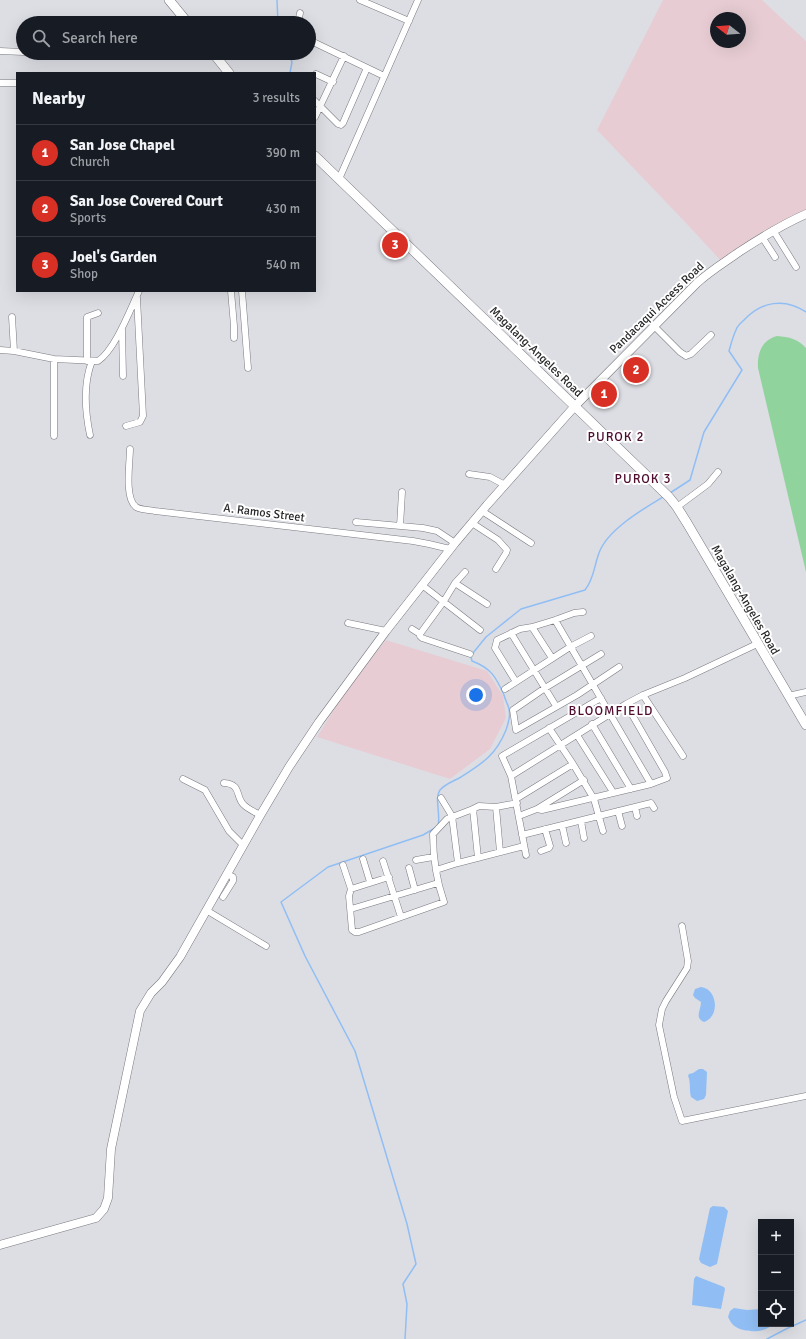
<!DOCTYPE html>
<meta charset="utf-8">
<style>
body{margin:0;font-family:Signika,sans-serif;background:#242831;color:#f1f3f6}
.controls{position:absolute;right:12px;bottom:12px;display:grid;overflow:hidden;border-radius:0px;box-shadow:0 4px 16px #0002}
.controls button{width:36px;height:36px;display:grid;place-items:center;padding:0;border:0;border-bottom:1px solid #363941;background:#171b24;color:#f1f3f6;font:20px sans-serif}
.compass{position:absolute;left:710px;top:12px;width:36px;height:36px;border-radius:50%;background:#171b24;box-shadow:0 4px 16px #0002;rotate:287deg}
.you{position:absolute;left:476px;top:695px;width:14px;height:14px;margin:-10px;border:3px solid #fff;border-radius:50%;background:#1a73e8;box-shadow:0 0 0 6px #1a73e833}
.badge{display:grid;place-items:center;width:26px;height:26px;border-radius:50%;background:#d93025;color:#fff;font-size:13px;font-weight:700}
.pin{position:absolute;translate:-50% -50%;border:2px solid #fff;box-shadow:0 1px 4px #0006}
.list{margin:0;padding:0;list-style:none}
h2{display:flex;justify-content:space-between;align-items:center;height:52px;margin:0;padding:0 16px;font-size:17px}
h2 small{font-size:13px;font-weight:400;color:#9ea1a6}
.list li{display:grid;grid-template-columns:26px 1fr auto;gap:12px;align-items:center;box-sizing:border-box;height:56px;padding:0 16px;border-top:1px solid #363941}
.list b{display:block;font-size:15px;white-space:nowrap}
.list p{margin:0;font-size:13px;white-space:nowrap;color:#9ea1a6}
.list em{font-size:13px;font-style:normal;color:#9ea1a6}
.icon{flex:none;width:22px;height:22px;fill:none;stroke:currentColor;stroke-width:2;stroke-linecap:round;stroke-linejoin:round}
.map{position:relative;flex:none;width:806px;height:1339px;overflow:hidden}
.search{position:absolute;background:#171b24;box-shadow:0 4px 16px #0002;left:16px;top:16px;width:300px;height:44px;display:flex;align-items:center;gap:10px;box-sizing:border-box;padding:0 14px;border-radius:22px;color:#9ea1a6;font-size:15px}
.panel{position:absolute;background:#171b24;box-shadow:0 4px 16px #0002;left:16px;top:72px;width:300px;height:220px;border-radius:0px}
.map>svg:first-child{display:block}
.industrial{fill:#e7cdd3;fill-rule:evenodd}
.green{fill:#90d39c}
.water{fill:#90bef4}
.lines{fill:none;stroke-linecap:round;stroke-linejoin:round}
.stream{stroke:#90bef4;stroke-width:1.5}
.minor-casing{stroke:#797a7f;stroke-width:7}
.tertiary-casing{stroke:#797a7f;stroke-width:9}
.secondary-casing{stroke:#797a7f;stroke-width:10}
.minor{stroke:#fff;stroke-width:6}
.tertiary{stroke:#fff;stroke-width:8}
.secondary{stroke:#fff;stroke-width:9}
.labels{text-anchor:middle;dominant-baseline:central;stroke-width:4;stroke-linejoin:round;paint-order:stroke}
.street-label{font-size:12px;fill:#28282a;stroke:#fff}
.neighbourhood-label{font-size:13px;letter-spacing:1px;fill:#4e0d2e;stroke:#fff}
</style>
<div class="map">
<svg width="806" height="1339" viewBox="0 0 806 1339">
<rect width="100%" height="100%" fill="#dddee4"/>
<!-- industrial -->
<path class="industrial" d="M663,0h99l44,41v169l-84,52 -37,-40 -88,-92zM716,18h24v24h-24z
M386,640l101,31 16,25 3,22 -16,31 -40,30 -133,-42 31,-50z"/>
<!-- green -->
<path class="green" d="M777,336c12,1 21,3 29,12v224l-48,-204c-1,-15 4,-28 19,-32z"/>
<!-- water -->
<path class="water" d="M701,987c17,2 19,30 3,35 -10,-4 -3,-12 -3,-20l-6,-4 -2,-3 2,-6z
M699,1069h4l4,3 -1,23 -2,4 -7,2 -6,-4c-2,-7 0,-15 -3,-21l1,-2 4,-1z
M713,1206l11,1 4,4 -11,53 -7,3 -9,-4 -2,-4 11,-51z
M696,1276l28,11 1,2 -4,20 -29,-4 2,-26z
M734,1308l13,2 14,-1v15h12c-7,9 -28,9 -37,3 -4,-2 -6,-6 -8,-10l2,-6z"/>
<g class="lines">
<!-- stream -->
<path class="stream" d="M277,0l1,23
M288,53l4,9 -2,11
M670,493l20,-13 14,-48 38,-62 -13,-19c2,-7 4,-15 7,-21 1,-4 5,-7 8,-10 17,-18 40,-23 62,-8
M438,826c3,-11 -4,-28 2,-36 5,-6 14,-9 21,-13 22,-14 35,-22 45,-47 2,-6 5,-14 3,-21 -1,-5 -4,-9 -5,-14 -8,-18 -13,-27 -32,-34l-1,-4 2,-4 13,-16 35,-28 64,-19c9,-11 9,-24 14,-37 8,-23 44,-44 64,-56
M405,1339l2,-35 -4,-20 13,-20 -9,-40 -52,-173 -50,-95 -24,-54 47,-35 95,-32 12,-7
M767,1339l19,-10 20,-9"/>
<defs>
<path id="minor" d="M360,0l49,21
M298,23l2,-10
M309,40l75,36
M0,51l23,1
M183,53l14,1 11,-1
M316,74l17,8
M0,83h17
M315,101l23,23 3,1 2,-2 24,-55
M315,117l29,-61
M339,179l79,-179
M773,230l23,37
M762,237l13,20
M231,291l3,35v12
M242,291l6,77
M12,317l2,34
M654,326l26,26 6,4 5,-2 20,-19
M122,330l1,46
M0,350l14,1 40,8 44,2c17,-11 32,-51 41,-70
M54,359v77
M87,361v-44l11,-4
M126,426l14,-4 3,-6 -6,-118
M90,435c-5,-24 -7,-51 2,-74
M130,449c0,13 -6,49 6,58 5,3 13,3 19,4l258,30 16,3 21,5
M469,474l21,3 15,8
M677,507l31,-23 10,-12
M482,511l49,32
M356,522l67,6 14,3 18,12
M472,523l26,17 9,10 -1,3 -10,16
M400,526l2,-34
M465,572l-10,11 -11,18 -24,33v2l2,2 48,16
M455,583l32,21
M422,585l58,45
M555,620l96,164
M348,623l38,8
M532,627l20,31
M412,629l8,5
M511,633l45,73
M601,654l-56,34 -32,22 3,20 61,-35 42,-28
M516,682l-21,-34 2,-8 23,-11 12,-2 23,-7 19,-7 9,-1
M505,689l65,-42 21,-11
M643,695l40,61
M788,696l18,-4
M592,724l39,65
M549,728l24,36 21,35 9,32
M577,735l36,57
M511,776l115,-72 17,-9 42,-17 72,-34
M183,779l22,11 24,41 14,14
M224,783c18,1 11,14 20,22 4,4 11,7 16,10
M441,798l11,18 6,47
M516,799l57,-35
M496,807l4,45
M635,807l2,9
M473,809l5,49
M537,809l5,1 109,-26 16,-6 -2,-6 -39,-68
M618,811l4,15
M519,816l18,-7 47,-29
M581,821l3,17
M562,825l4,18
M522,835l129,-32 3,5
M541,851l8,-3 1,-2 -5,-17
M526,855l-15,-79 -9,-20 99,-58
M363,859l7,23
M416,860l17,-3
M383,861l18,56
M343,865l8,24 -2,7 3,34 3,2h4l85,-30c-8,-23 -11,-44 -11,-68l14,-15 26,-10 6,-3 17,1 21,-4
M409,868l6,22
M436,870l22,-7 66,-17
M351,889l38,-12
M223,897l10,-16v-4l-6,-3
M351,909l87,-26
M206,910l60,36
M682,926l6,35 -1,7 -21,33 -4,8 -3,16 15,72 8,24 124,-25"/>
<path id="tertiary" d="M0,1245l96,-27 8,-9 4,-11 3,-49 29,-138 11,-18 11,-11 18,-25 81,-143 28,-47 30,-45 67,-91 69,-88 32,-38 88,-99 122,-123c13,-12 28,-21 42,-31 23,-15 42,-27 67,-38"/>
<path id="secondary" d="M169,0l19,23
M213,53l16,20
M315,156l354,341 8,10 10,16 119,202"/>
</defs>
<!-- minor casing -->
<use href="#minor" class="minor-casing"/>
<!-- tertiary casing -->
<use href="#tertiary" class="tertiary-casing"/>
<!-- secondary casing -->
<use href="#secondary" class="secondary-casing"/>
<!-- minor -->
<use href="#minor" class="minor"/>
<!-- tertiary -->
<use href="#tertiary" class="tertiary"/>
<!-- secondary -->
<use href="#secondary" class="secondary"/>
</g>
<g class="labels">
<!-- street labels -->
<g class="street-label">
<text transform="translate(657 308) rotate(-44)">Pandacaqui Access Road</text>
<text transform="translate(536 352) rotate(44)">Magalang-Angeles Road</text>
<text transform="translate(264 513) rotate(7)">A. Ramos Street</text>
<text transform="translate(745 600) rotate(60)">Magalang-Angeles Road</text>
</g>
<!-- neighbourhood labels -->
<g class="neighbourhood-label">
<text x="616" y="437">PUROK 2</text>
<text x="643" y="479">PUROK 3</text>
<text x="611" y="711">BLOOMFIELD</text>
</g>
</g>
</svg>
<div class="controls">
<button>+</button>
<button>−</button>
<button><svg class="icon" aria-label="locate" viewBox="0 0 24 24"><circle cx="12" cy="12" r="6"/><path d="M12 2v4M12 18v4M2 12h4M18 12h4"/></svg></button>
</div>
<svg class="compass" viewBox="-18 -18 36 36"><path d="M0-13l5 13h-10z" fill="#e53935"/><path d="M0 13l5-13h-10z" fill="#9ea1a6"/></svg>
<div class="you"></div>
<div class="pin badge" style="left:604px;top:394px">1</div>
<div class="pin badge" style="left:636px;top:370px">2</div>
<div class="pin badge" style="left:395px;top:245px">3</div>
<div class="search"><svg class="icon" aria-label="search" viewBox="0 0 24 24"><circle cx="10" cy="10" r="6"/><path d="M15 15l6 6"/></svg>Search here</div>
<section class="panel">
<h2>Nearby<small>3 results</small></h2>
<ul class="list">
<li><span class="badge">1</span><div><b>San Jose Chapel</b><p>Church</p></div><em>390 m</em></li>
<li><span class="badge">2</span><div><b>San Jose Covered Court</b><p>Sports</p></div><em>430 m</em></li>
<li><span class="badge">3</span><div><b>Joel's Garden</b><p>Shop</p></div><em>540 m</em></li>
</ul>
</section>
</div>
